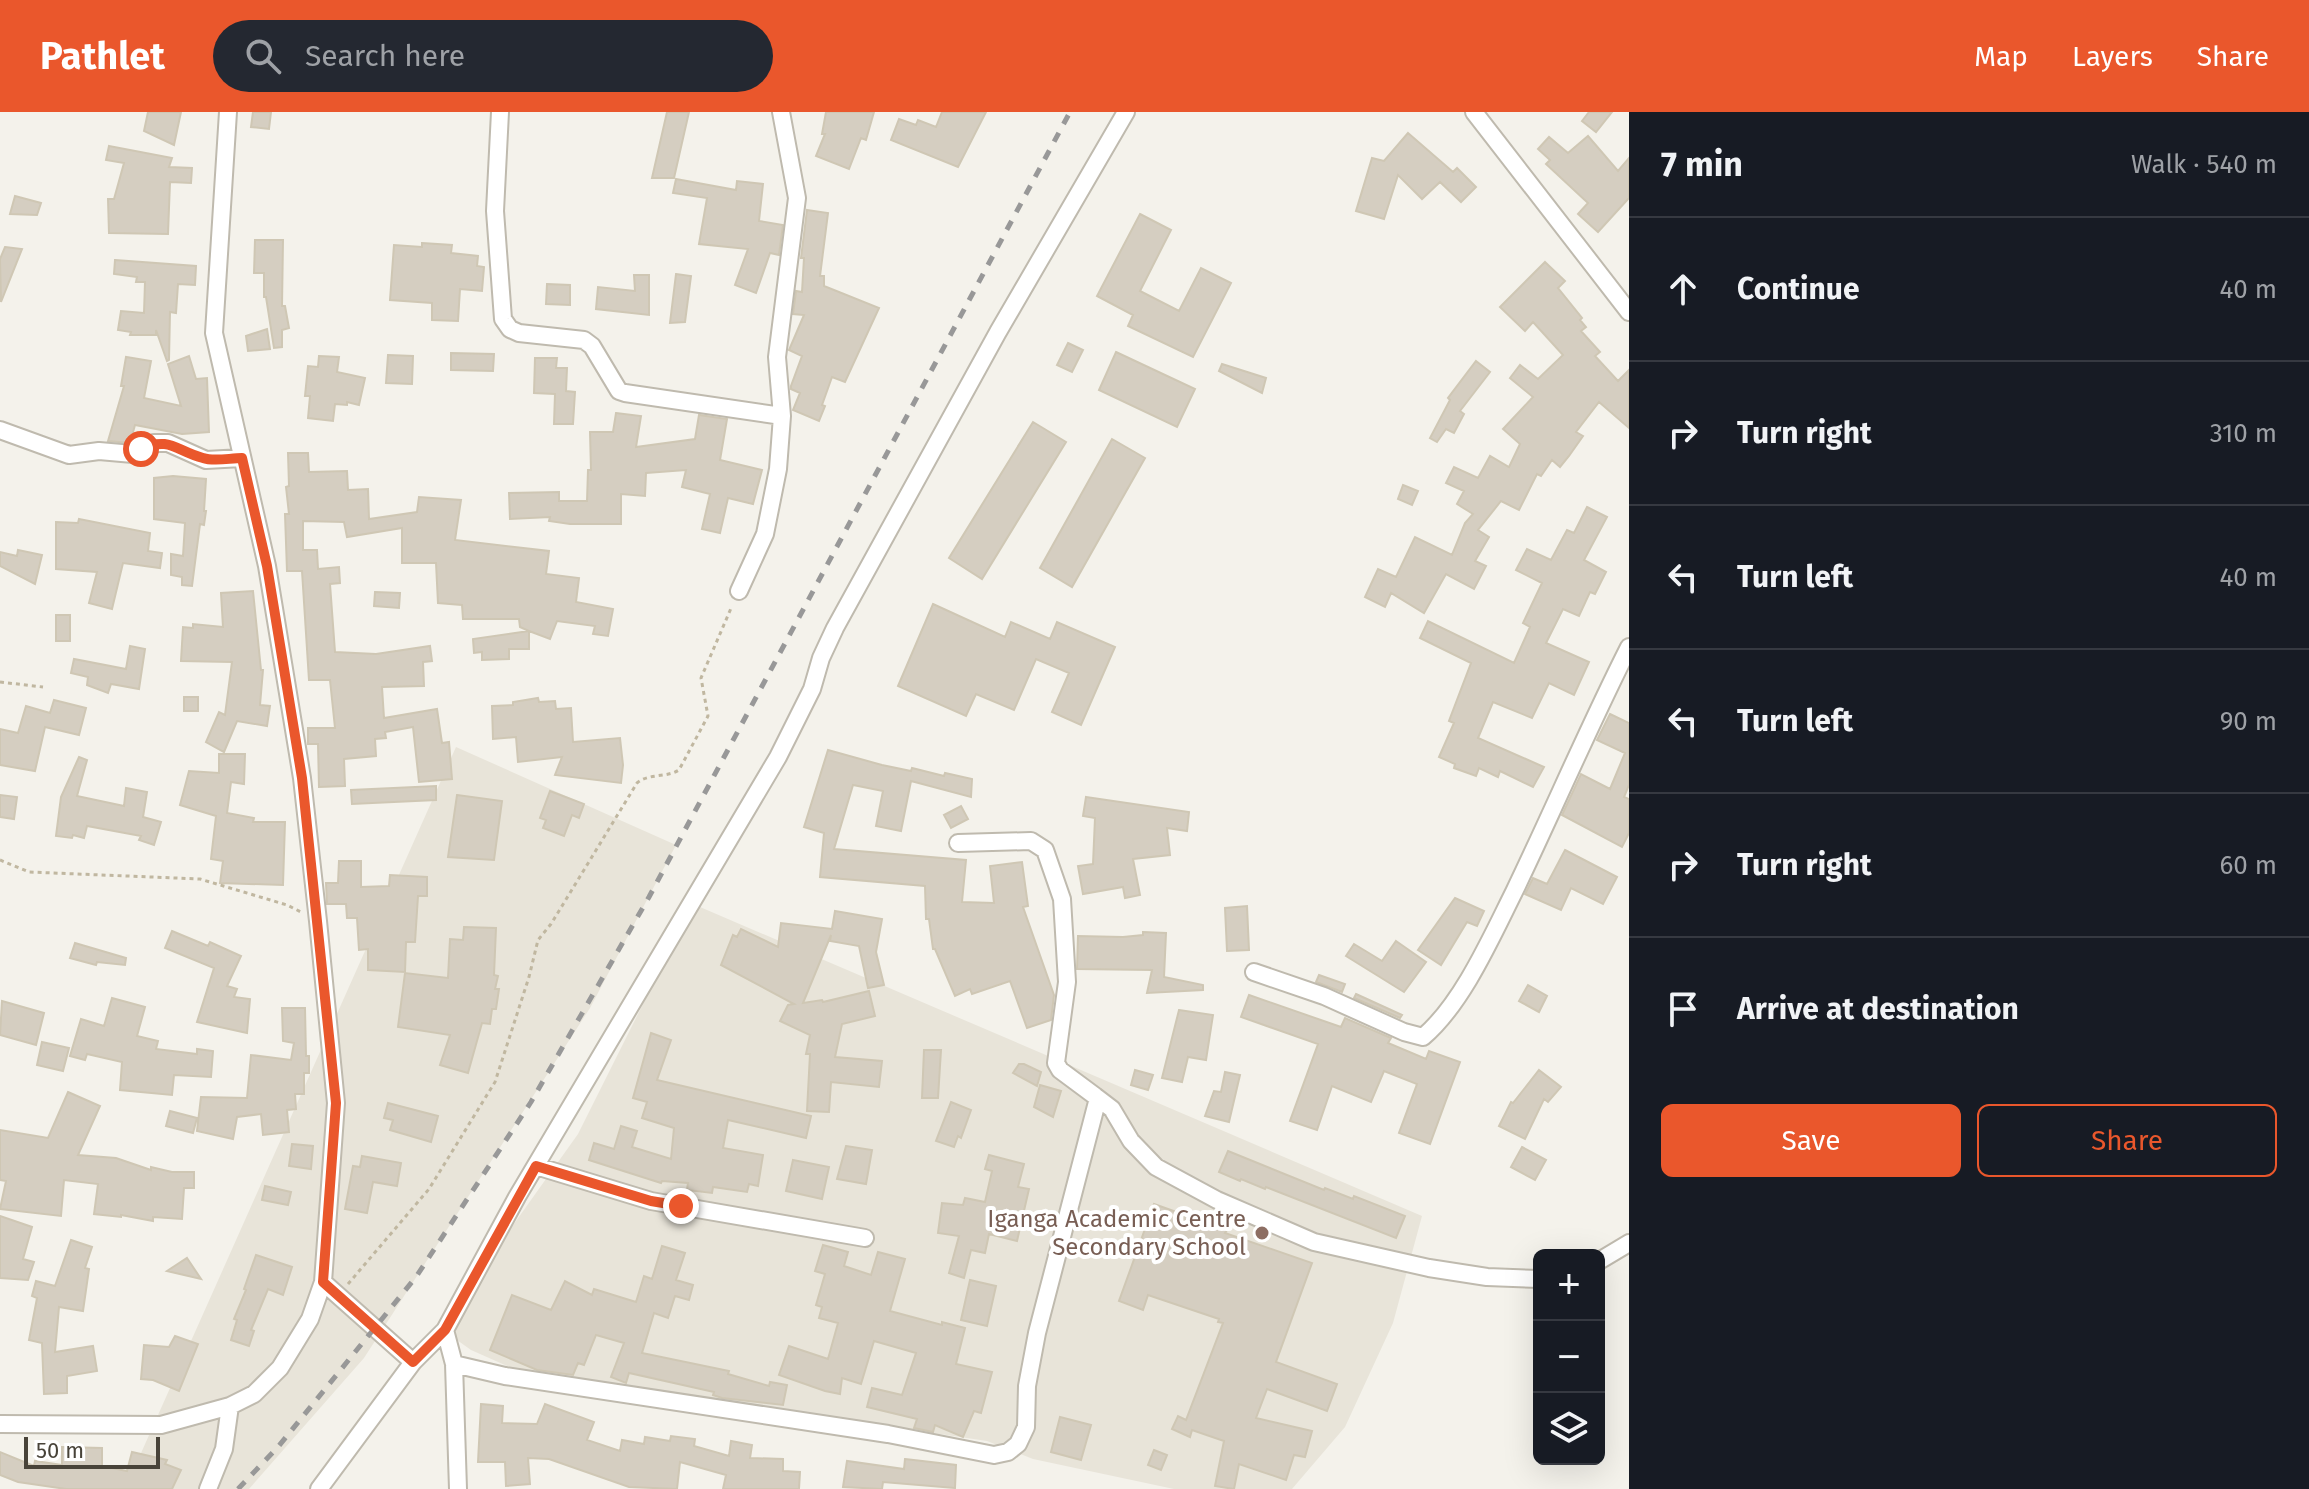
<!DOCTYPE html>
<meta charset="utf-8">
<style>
body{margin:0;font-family:"Fira Sans",sans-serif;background:#242831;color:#f1f3f6}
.controls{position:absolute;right:24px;bottom:24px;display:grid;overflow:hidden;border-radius:12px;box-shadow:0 8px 32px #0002}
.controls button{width:72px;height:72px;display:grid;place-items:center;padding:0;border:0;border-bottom:2px solid #363941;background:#171b24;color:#f1f3f6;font:40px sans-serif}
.scale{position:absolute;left:24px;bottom:20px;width:136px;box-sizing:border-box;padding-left:8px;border:4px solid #484339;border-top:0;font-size:22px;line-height:28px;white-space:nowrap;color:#484339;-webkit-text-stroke:6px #fff;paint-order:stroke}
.stop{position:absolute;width:24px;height:24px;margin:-18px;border:6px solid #ea572c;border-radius:50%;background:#fff}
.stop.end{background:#ea572c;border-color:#fff;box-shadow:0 2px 8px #0008}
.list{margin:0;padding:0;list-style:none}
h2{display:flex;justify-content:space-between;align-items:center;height:104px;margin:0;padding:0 32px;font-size:34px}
h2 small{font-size:26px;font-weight:400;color:#9ea1a6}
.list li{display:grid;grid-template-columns:52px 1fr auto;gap:24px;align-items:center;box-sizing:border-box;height:144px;padding:0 32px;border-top:2px solid #363941}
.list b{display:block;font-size:30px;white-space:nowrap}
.list em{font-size:26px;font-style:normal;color:#9ea1a6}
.actions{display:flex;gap:16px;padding:24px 32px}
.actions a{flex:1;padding:18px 0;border:2px solid #ea572c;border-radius:12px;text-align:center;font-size:28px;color:#ea572c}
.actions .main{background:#ea572c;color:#fff}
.icon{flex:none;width:44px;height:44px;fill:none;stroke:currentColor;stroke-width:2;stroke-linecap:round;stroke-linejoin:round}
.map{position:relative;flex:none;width:1629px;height:1377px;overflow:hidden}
header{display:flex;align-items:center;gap:48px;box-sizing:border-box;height:112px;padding:0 40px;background:#ea572c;color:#fff}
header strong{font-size:38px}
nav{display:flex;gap:44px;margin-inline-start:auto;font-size:28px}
.search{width:560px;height:72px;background:#242831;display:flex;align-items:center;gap:20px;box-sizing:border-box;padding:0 28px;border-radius:44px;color:#9ea1a6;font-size:30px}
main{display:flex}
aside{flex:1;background:#171b24}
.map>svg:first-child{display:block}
.residential{fill:#e8e4d9}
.building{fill:#d5cec1;stroke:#cfc7b4;stroke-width:2}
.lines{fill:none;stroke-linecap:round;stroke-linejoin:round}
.street-casing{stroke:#bfbaae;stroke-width:20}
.path{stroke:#c0b7a0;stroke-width:3;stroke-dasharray:4 4;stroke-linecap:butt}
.street{stroke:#fff;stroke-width:16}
.rail{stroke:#989898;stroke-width:5;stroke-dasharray:10 10;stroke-linecap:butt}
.route{stroke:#ea572c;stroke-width:10}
.education-dot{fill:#8d6e63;stroke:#fff;stroke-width:3}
.labels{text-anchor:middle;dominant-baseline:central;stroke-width:8;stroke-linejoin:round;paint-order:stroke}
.education-label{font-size:24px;fill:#785e54;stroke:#fff;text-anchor:end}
</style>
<header>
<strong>Pathlet</strong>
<div class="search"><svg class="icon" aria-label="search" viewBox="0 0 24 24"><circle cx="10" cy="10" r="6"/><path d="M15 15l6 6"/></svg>Search here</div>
<nav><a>Map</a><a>Layers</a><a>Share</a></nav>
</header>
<main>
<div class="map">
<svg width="1629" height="1377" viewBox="0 0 1629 1377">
<rect width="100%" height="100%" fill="#f4f2eb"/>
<!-- residential -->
<path class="residential" d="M456,635l220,98 -86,163 -226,350 -115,131h-124z
M700,795l722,309 -29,107 -48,104 -53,62h-118l-141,-30 -46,-18 -47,-7 -75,-5 -278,-43 -73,-17 -43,-19 -21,-15 49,-90 79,-111 68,-136z"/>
<!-- building -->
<path class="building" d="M148,0h33l-7,33 -30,-14z
M253,0h18l-2,17 -18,-2z
M667,0h22l-15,66h-22z
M826,0h48l-8,28 -5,-2 -12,31 -33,-13 9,-22h-3z
M942,0h44l-28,55 -67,-27 8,-21 17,6 2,-5 18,7z
M1589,0h23l-16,20 -14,-11z
M1408,21l45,39 4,-4 19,19 -15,15 -21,-20 -18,17 -24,-24 -14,44 -28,-8 16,-53 12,3z
M1588,24l30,35 11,-13v40l-31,34 -20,-18 10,-11 -42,-39 4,-4 -12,-11 11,-12 19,16z
M109,34l63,12 -3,9 23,1 -1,15 -21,-1 -2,52 -59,-1 -1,-34h6l10,-36 -18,-3z
M676,67l60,11 1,-9 26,3 -4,37 24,4 -4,30 -9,-2 -14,40 -21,-8 13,-36 -49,-5 8,-46 -34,-5z
M15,84l26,7 -4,12 -27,-1z
M807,98l21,3 -8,63h4v10l55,22 -34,74 -13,-5 -10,28 3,1 -6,15 -26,-11 7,-17 -9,-4v-3l11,-30 -13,-6 15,-35 -11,-1 3,-23 6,1 2,-34h-3z
M1140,102l31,16 -31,61 39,20 22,-43 30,15 -38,74 -65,-31 5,-11 -36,-19z
M255,128h28l-1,66h3l4,22 -7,2v17l-8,1 -8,-51h-2v-24h-10z
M422,131l30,2 -1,8 27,3 -1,10 7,1 -2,24 -22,-2 -2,32 -26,-1v-17l-42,-3 4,-55 28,2z
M5,135l17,2 -21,53 -1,-43z
M115,148l81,6 -1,19 -17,-1 -2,29 -6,-1 -1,48 -2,1 -11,-31v5h-26l1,-3 -13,-2 3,-19 23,2 1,-31h-9l1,-5 -23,-3z
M1545,150l20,19 -7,7 24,30 -2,2 6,7 -5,4 19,21 -5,4 23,25 11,-11v58l-30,-26 -23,30 7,4 -14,20 -9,11 -8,-7 -11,16 -4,-2 -18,36 -18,-9 -23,29 11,7 -14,24 11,5 -12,23 -28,-15 -22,39 -33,-20 -6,14 -20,-10 13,-28 18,8 19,-40 37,18 13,-32 8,-9 -16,-10 7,-13 -18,-8 8,-16 24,11 12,-22 19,11 11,-23 -17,-15 30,-32 -23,-19 10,-13 18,14 25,-24 -30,-33 -8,9 -25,-24z
M676,162l15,2 -6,46 -15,1z
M634,163h15v40l-53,-6 2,-22 37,4z
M547,172l23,1v20l-24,-1z
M267,217l3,20 -22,2 -2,-15z
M1068,231l15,7 -11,22 -15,-7z
M1116,240l79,37 -18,38 -78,-37z
M451,241l43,1 -1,17 -42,-1z
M388,243l25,1 -1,28 -26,-1z
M189,244l7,23 11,-1 2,54 -27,2 -47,-9 -5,18 -22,-2 16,-55h-3l5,-29 25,4 -7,37 37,8 -13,-42z
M319,244l20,1 -2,15 28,6 -6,27 -12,-3v3l-12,-1 -2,17 -25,-3 2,-22h-5l3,-30 10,1z
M535,246h22l-1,10h11l-1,23 9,1 -2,32h-19l1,-30 -21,-1z
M1476,249l14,11 -30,39 4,3 -10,19 -8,-4 -9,13 -7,-4 20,-38 -2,-2z
M1222,252l44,14 -4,15 -43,-22z
M616,301l25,3 -5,31 59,-8 4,-24 28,4 -7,41 42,10 -9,34 -25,-6 -8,35 -18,-4 8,-35 -28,-7 4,-17 -40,3 -1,23 -24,-2v30h-51l-21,-3 1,-4 -40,2 -1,-26 50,-1v9h28l1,-31h3l-1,-38h23z
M1033,310l33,20 -84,137 -33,-21z
M1112,327l33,19 -73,129 -32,-19z
M288,341h20l1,19 38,-1 1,19 20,-1 1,30 48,-7 2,-15 42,3 -6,40 94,11 -3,23 33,4 -3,24 37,7 -5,27 -15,-2 2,-8 -38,-5 -7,18 -21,-8v18h-20v10l-27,1v-8l-8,1 -1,-14 56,-8 -9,-4 -1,-8h-56l-1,-14 -24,-2 -2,-40h-34v-35l-55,9 -3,-15 -41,-1v29h14l1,19 21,-2 1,16 -10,1 5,68 41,2 54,-8 2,15 -9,1 1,24 -42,1 2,31 53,-9 5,34 7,-1 3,37 -33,3 -6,-55 -28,5 1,6 -11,1 1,17 -32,3 1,27 -26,1 -1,-43h-10v-16h27l-5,-48h-21l-7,-109h-15l-2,-57h4l-3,-27 3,-1z
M173,364l33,3 -2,32h2l-2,14 -4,-1 -8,62 -10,-1v-8l-11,-2v-21l12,2 2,-33 -31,-4v-41z
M1403,373l15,6 -6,14 -14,-6z
M1587,395l20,10 -23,43 22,12 -11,22 -5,-2 -11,24 -16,-7 -17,34 43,19 -15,33 -25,-12 -17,35 -39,-16 -15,36 66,29 -11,20 -33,-16 -2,6 -19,-9 -3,8 -22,-8 1,-4 -16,-7 15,-34 -5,-2 22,-58 -51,-25 8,-17 86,42 16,-36 -7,-4 19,-40 -26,-13 11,-21 24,11 16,-30 7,3z
M79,407l71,14 -2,18 14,2 -2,15 -37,-5 -11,46 -23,-6 8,-31 -41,-3v-47l22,1z
M18,438l24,5 -7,29 -35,-18v-14l17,4z
M253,479l8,79h2l-3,35 10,1 -3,20 -30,-5 -13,31 -18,-10 13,-30 6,3 7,-53 -51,-1 2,-34 10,1v-4l30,3 -2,-34z
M375,480l25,1 -1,15 -25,-2z
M933,492l72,33 6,-15 39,17 7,-17 58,25 -34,78 -29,-13 17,-39 -33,-14 -22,51 -38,-16 -10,22 -68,-30z
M56,503h14v26h-14z
M130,534l15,3 -6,40 -28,-5 -3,9 -21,-8 1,-8 -17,-4 3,-14 52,10z
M184,585h14v14h-14z
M538,586l1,4 16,-1 1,8 15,-1 2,34 47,-4 3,27 -2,18 -66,-8 7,-18 -44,5 -2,-25 -23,2 -1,-33 21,-1v-3z
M54,588l32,8 -7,27 -34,-8 -10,44 -35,-6v-36l18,4 8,-27 24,7z
M1610,602l19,9v62l-5,12 5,2v34l-7,14 -60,-32 19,-41 29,15 15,-36 -28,-13z
M828,638l54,15 29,6 1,-3 32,8 1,-3 27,6 -1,18 -60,-16 -10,50 -25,-5 7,-35 -30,-6 -19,64 132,11 -4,42 32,1 -4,-37 32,-4 6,44 -5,1 31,88 -3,25 -24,8 -17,-47 -38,13 -2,-5 -15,7 -20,-47h-2l-4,-30h-3l-1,-33 -105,-9 4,-44 -20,-6z
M219,642h26l-1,30 -13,-2 -4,31 27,5 -1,4h32l-2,63 -63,-2 3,-22 -12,-2 5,-43 -36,-11 9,-34 30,2z
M79,645l8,3 -10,36 47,10 2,-18 21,4 -4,25 18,5 -7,23 -15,-5 2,-4 -54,-10 -3,12 -11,-3 -1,3 -16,-2 5,-39z
M436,674v14l-84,4 -1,-14z
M550,679l34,13 -5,14 -7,-3 -8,21 -21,-8 3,-8 -6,-2z
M0,683l17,2 -3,22 -14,-2z
M457,683l45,6 -8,59 -46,-3z
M1086,685l103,15 -2,19 -20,-3 3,27 -37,4 7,36 -15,3 -2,-11 -40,7 -5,-28 15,-2 2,-46 -12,-2z
M961,694l7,13 -17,9 -7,-13z
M1565,738l52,27 -14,27 -32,-16 -10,22 -36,-16 8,-16 14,6z
M339,749h22v26l28,-1 1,-11 37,2v19h-9l-3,46h-9l-1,30 -37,-2v-21l-9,1 -2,-32h-10l-1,-14h-19l-1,-21h12z
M1455,786l29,13 -7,15 -10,-4 -26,43 -23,-15z
M1247,794l2,44 -22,1 -2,-43z
M835,799l47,8 -6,33 8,33 -16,3 -9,-42 -29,-5 1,-6 -28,68 19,-3 1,2 46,-11 6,25 -33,8 -7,33 47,4 -3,26 -48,-5 -2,30 -22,-1 3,-57h-4l4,-19 -30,-14 8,-16 6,-1 -73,-39 12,-30 4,2 4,-8 37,18 3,-24 51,6z
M464,815l32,1 -2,47 4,1 -3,13h4l-3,20h-4l-2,15 -8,-1 -14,50 -28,-8 10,-30 -52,-8 7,-54 43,5 2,-39 13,1z
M172,819l36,15 2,-4 31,14 -14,30 10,3 -3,8 16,2 -3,34 -50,-11 17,-54 -49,-20z
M1143,820l23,1 -2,44 39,8v5l-56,3 5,-23 -75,-1 1,-33 45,1 20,-2z
M1396,829l30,21 -22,30 -58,-36 8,-12 28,17z
M75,831l51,15 -1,7 -28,-3 -1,3 -26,-7z
M1319,863l26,9 -3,8 -26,-10z
M1528,873l19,11 -8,16 -20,-11z
M1356,882l46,21 -2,3 -46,-20z
M1249,883l92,32 4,-9 46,20 -3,5 38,16 3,-8 31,11 -30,82 -31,-11 18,-49 -33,-13 -13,31 -39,-16 -15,44 -27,-9 28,-77 -77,-27z
M112,886l33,9 -8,29 21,5 -2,8 41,5v-5l16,2 -2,26 -37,-2 -2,20 -52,-5 2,-28 -35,-8 -2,6 -15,-4 11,-37 23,7z
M2,889l42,12 -8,32 -36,-10z
M282,896h23l1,48h3v17h-5v21h-9l1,15 -9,1 2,22 -26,3 -2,-21 -24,3 -4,22 -36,-8 4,-34 46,1 4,-43 40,5 3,-17 -11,-2z
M1179,898l34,5 -7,45 -18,-3 -6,25 -20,-4z
M651,921l20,7 -14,40 154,36 -5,22 -78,-18 -5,28 40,7 -5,31 -9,-2 -2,8 -34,-5 -1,6 -25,-3 1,-7 -26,-2 -1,2 -72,-23 5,-17 20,6 7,-23 16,5 -5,16 39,12 3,-31 -32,-10 5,-16 -14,-4z
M42,930l27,6 -6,23 -26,-6z
M924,938h17l-3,48h-16z
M1019,952h5l17,8 -4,14 -24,-13z
M1135,958l18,5 -5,15 -17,-5z
M1539,958l22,17 -13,15 -4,-3 -19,40 -26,-13 12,-24 2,1z
M1225,960l15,3 -11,47 -24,-6 9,-25 7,1z
M1040,973l21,6 -8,26 -19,-10z
M68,980l32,14 -22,49 38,3 35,12v-3l21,5h22v16h-10l-2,31 -29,-2v4l-32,-6v2l-27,-3 4,-30 -34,-4 -3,36 -61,-7 6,-28 -6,-1v-50l48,8z
M951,990l20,8 -10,28 -3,-2 -4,11 -18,-6z
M388,991l50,13 -7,26 -41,-12 3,-10 -9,-2z
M170,999l27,7 -4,15 -27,-7z
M292,1032l21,2 -2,23 -22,-3z
M846,1034l26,4 -6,34 -29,-5z
M1522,1035l24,13 -11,20 -24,-13z
M1228,1039l96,39 1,-2 28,11 1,-3 51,20 -9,22 -130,-51 -1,2 -24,-10 -1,2 -21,-9z
M989,1043l35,9 -6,23 11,2 -12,52 -28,-7 -4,19 -14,-3 -7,28 -15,-5 10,-37 -21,-3 4,-30 21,2 2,-7 20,4 7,-31 -7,-2z
M362,1044l39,7 -4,23 -24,-4 -6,31 -22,-4 8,-43 7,1z
M793,1048l36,7 -7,32 -36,-8z
M265,1074l26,6 -3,13 -26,-5z
M1154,1092l73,26 -2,3 87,30 -36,99 61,22 -10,27 -60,-22 -11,29 56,13 -7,26 -11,-2 -8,25 -47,-16 -5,25 -19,-3 9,-45 -32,-11 -2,7 -18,-8 6,-13 8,4 37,-97 -5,-1 1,-3 -71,-24 -5,15 -24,-9z
M0,1104l32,11 -9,32 11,3 -6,18 -28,-2z
M71,1128l21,7 -7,21 4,1 -6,42 -24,-4 -4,45 38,-6 4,25 -30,5v17l-23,1 -2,-51 -13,-3 8,-42 -5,-2 4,-15 19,5z
M823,1133l25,7 -4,14 27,9 7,-23 27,7 -15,52 52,14v-3l23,6 -9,36 36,8 -11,41 -7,-2 -11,26 -28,-12 -2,7 -19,-4 3,-9 -50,-12 5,-19 30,7 14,-42 -42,-12 -13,43 -19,-6 -2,16 -15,-3 -46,-16 10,-29 39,13 10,-36 -19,-5 3,-11 -6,-2 9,-31 -10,-3z
M662,1134l23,7 -9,27 17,5 -4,15 -14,-4 -7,22 -14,-5 -12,40 87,18 -1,3 41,12 1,-4 17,3 -4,20 -61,-7 -9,-3 1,-3 -85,-19 -3,10 -15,-6 13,-34 -28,-8 -12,30 -6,-2 -5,12 -36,-5 -47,-20 22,-55 39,15 14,-29 27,14 2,-6 42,13 8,-26 8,3z
M256,1143l36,12 -9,28 -15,-6 -17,41 3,1 -5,15 -18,-6 6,-20 -3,-1 12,-29 -2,-1z
M187,1146l14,21 -34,-8z
M970,1168l26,6 -9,40 -26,-6z
M175,1224l23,8 -19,47 -26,-11 -12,-1 3,-34 25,2z
M481,1292l22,2 -1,17 35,1 8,-20 49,18 -7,18 33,11 2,-11 22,4 1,-7 25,4 1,-5 24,3 -1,7 35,10 2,-15 21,4 -2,13 33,1v12l17,1 -1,17h-76l3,-14 -46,-13 -3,27 -48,-2 -80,-28 -21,-1 2,26 -24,2 -1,-24h-27z
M1060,1305l31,8 -10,35 -30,-8z
M62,1335l40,1v18l25,5 5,-19 35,8 -2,4 16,6 -9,19h-106l-48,-7 -18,-7v-23l34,14 1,-5 27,4z
M1154,1338l13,5 -6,15 -13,-5z
M905,1347l51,6 -1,23 -72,-6 -1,7 -39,-2 4,-26 57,8z"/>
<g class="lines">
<defs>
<path id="street" d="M500,0l-5,99 8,108 7,10 9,4 65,7 8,6 27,45 6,2 157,23
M1474,0l155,200
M0,318l69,25 30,-4 34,3 21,-11h14l38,17 36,-2
M739,479l26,-57 13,-65 4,-53 -5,-59 20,-159 -16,-86
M1254,860l70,24 80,36 19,5c39,-33 68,-99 91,-145 39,-81 74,-164 115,-245
M1095,984l17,13 19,32 25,26 61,33 97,42 115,26 58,9 52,2
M536,1054l115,35 214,37
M1599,1149l30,-18
M323,1170l90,80
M445,1218l9,34 4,125
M454,1252l51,12 383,58 106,21 14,-3 10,-8 8,-17 1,-41 10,-53 60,-231 -2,-6 -35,-26 -4,-7 11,-81 -5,-83 -17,-49 -14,-9 -73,2
M0,1312l161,1 69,-19 24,-12 26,-26 30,-49 13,-37 13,-179 -18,-182 -16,-143 -35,-212 -53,-233 14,-221
M208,1377l16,-40 6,-43
M319,1377l94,-127 32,-32 72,-133 261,-440 34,-68 9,-31 14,-30 163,-296 128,-220"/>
</defs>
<!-- street casing -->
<use href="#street" class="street-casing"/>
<!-- path -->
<path class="path" d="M0,570l43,5
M0,748l29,12 171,7 87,26 14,7
M348,1172l81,-95 66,-107 34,-105 9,-37 13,-16 86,-141c12,-10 29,-5 42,-13l29,-54 -7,-38 31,-72"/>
<!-- street -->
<use href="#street" class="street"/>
<!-- rail -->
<path class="rail" d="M238,1377l40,-42 138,-170 115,-175 118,-205 421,-785"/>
</g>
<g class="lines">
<!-- route -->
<path class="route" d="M141,337c29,-13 35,2 62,9 11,4 27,0 39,0l25,108 35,212 34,325 -13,179 90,80 32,-32 91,-164 115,35 30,5"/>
</g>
<!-- markers -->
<circle class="education-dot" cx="1262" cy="1121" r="8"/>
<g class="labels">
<!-- education labels -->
<g class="education-label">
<text x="1246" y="1107">Iganga Academic Centre<tspan x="1246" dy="28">Secondary School</tspan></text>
</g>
</g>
</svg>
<div class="controls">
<button>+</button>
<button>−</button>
<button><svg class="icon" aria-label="layers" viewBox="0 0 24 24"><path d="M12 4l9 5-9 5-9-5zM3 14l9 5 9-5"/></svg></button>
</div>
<div class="scale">50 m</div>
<div class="stop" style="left:141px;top:337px"></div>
<div class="stop end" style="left:681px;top:1094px"></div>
</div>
<aside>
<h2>7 min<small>Walk · 540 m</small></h2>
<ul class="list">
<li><svg class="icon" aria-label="ahead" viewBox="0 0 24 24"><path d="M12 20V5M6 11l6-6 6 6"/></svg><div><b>Continue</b></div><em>40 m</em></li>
<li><svg class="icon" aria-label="right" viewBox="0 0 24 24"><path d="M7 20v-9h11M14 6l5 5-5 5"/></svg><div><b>Turn right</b></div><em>310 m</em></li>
<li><svg class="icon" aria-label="left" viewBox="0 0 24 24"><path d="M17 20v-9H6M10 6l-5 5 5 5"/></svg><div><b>Turn left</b></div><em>40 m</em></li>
<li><svg class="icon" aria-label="left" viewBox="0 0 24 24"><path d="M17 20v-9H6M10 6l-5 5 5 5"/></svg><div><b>Turn left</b></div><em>90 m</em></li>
<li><svg class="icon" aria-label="right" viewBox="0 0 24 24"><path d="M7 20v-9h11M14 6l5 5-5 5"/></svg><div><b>Turn right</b></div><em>60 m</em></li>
<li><svg class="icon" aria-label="arrive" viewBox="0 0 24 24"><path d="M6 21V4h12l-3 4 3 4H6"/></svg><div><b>Arrive at destination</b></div></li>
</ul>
<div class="actions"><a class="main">Save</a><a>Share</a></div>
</aside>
</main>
